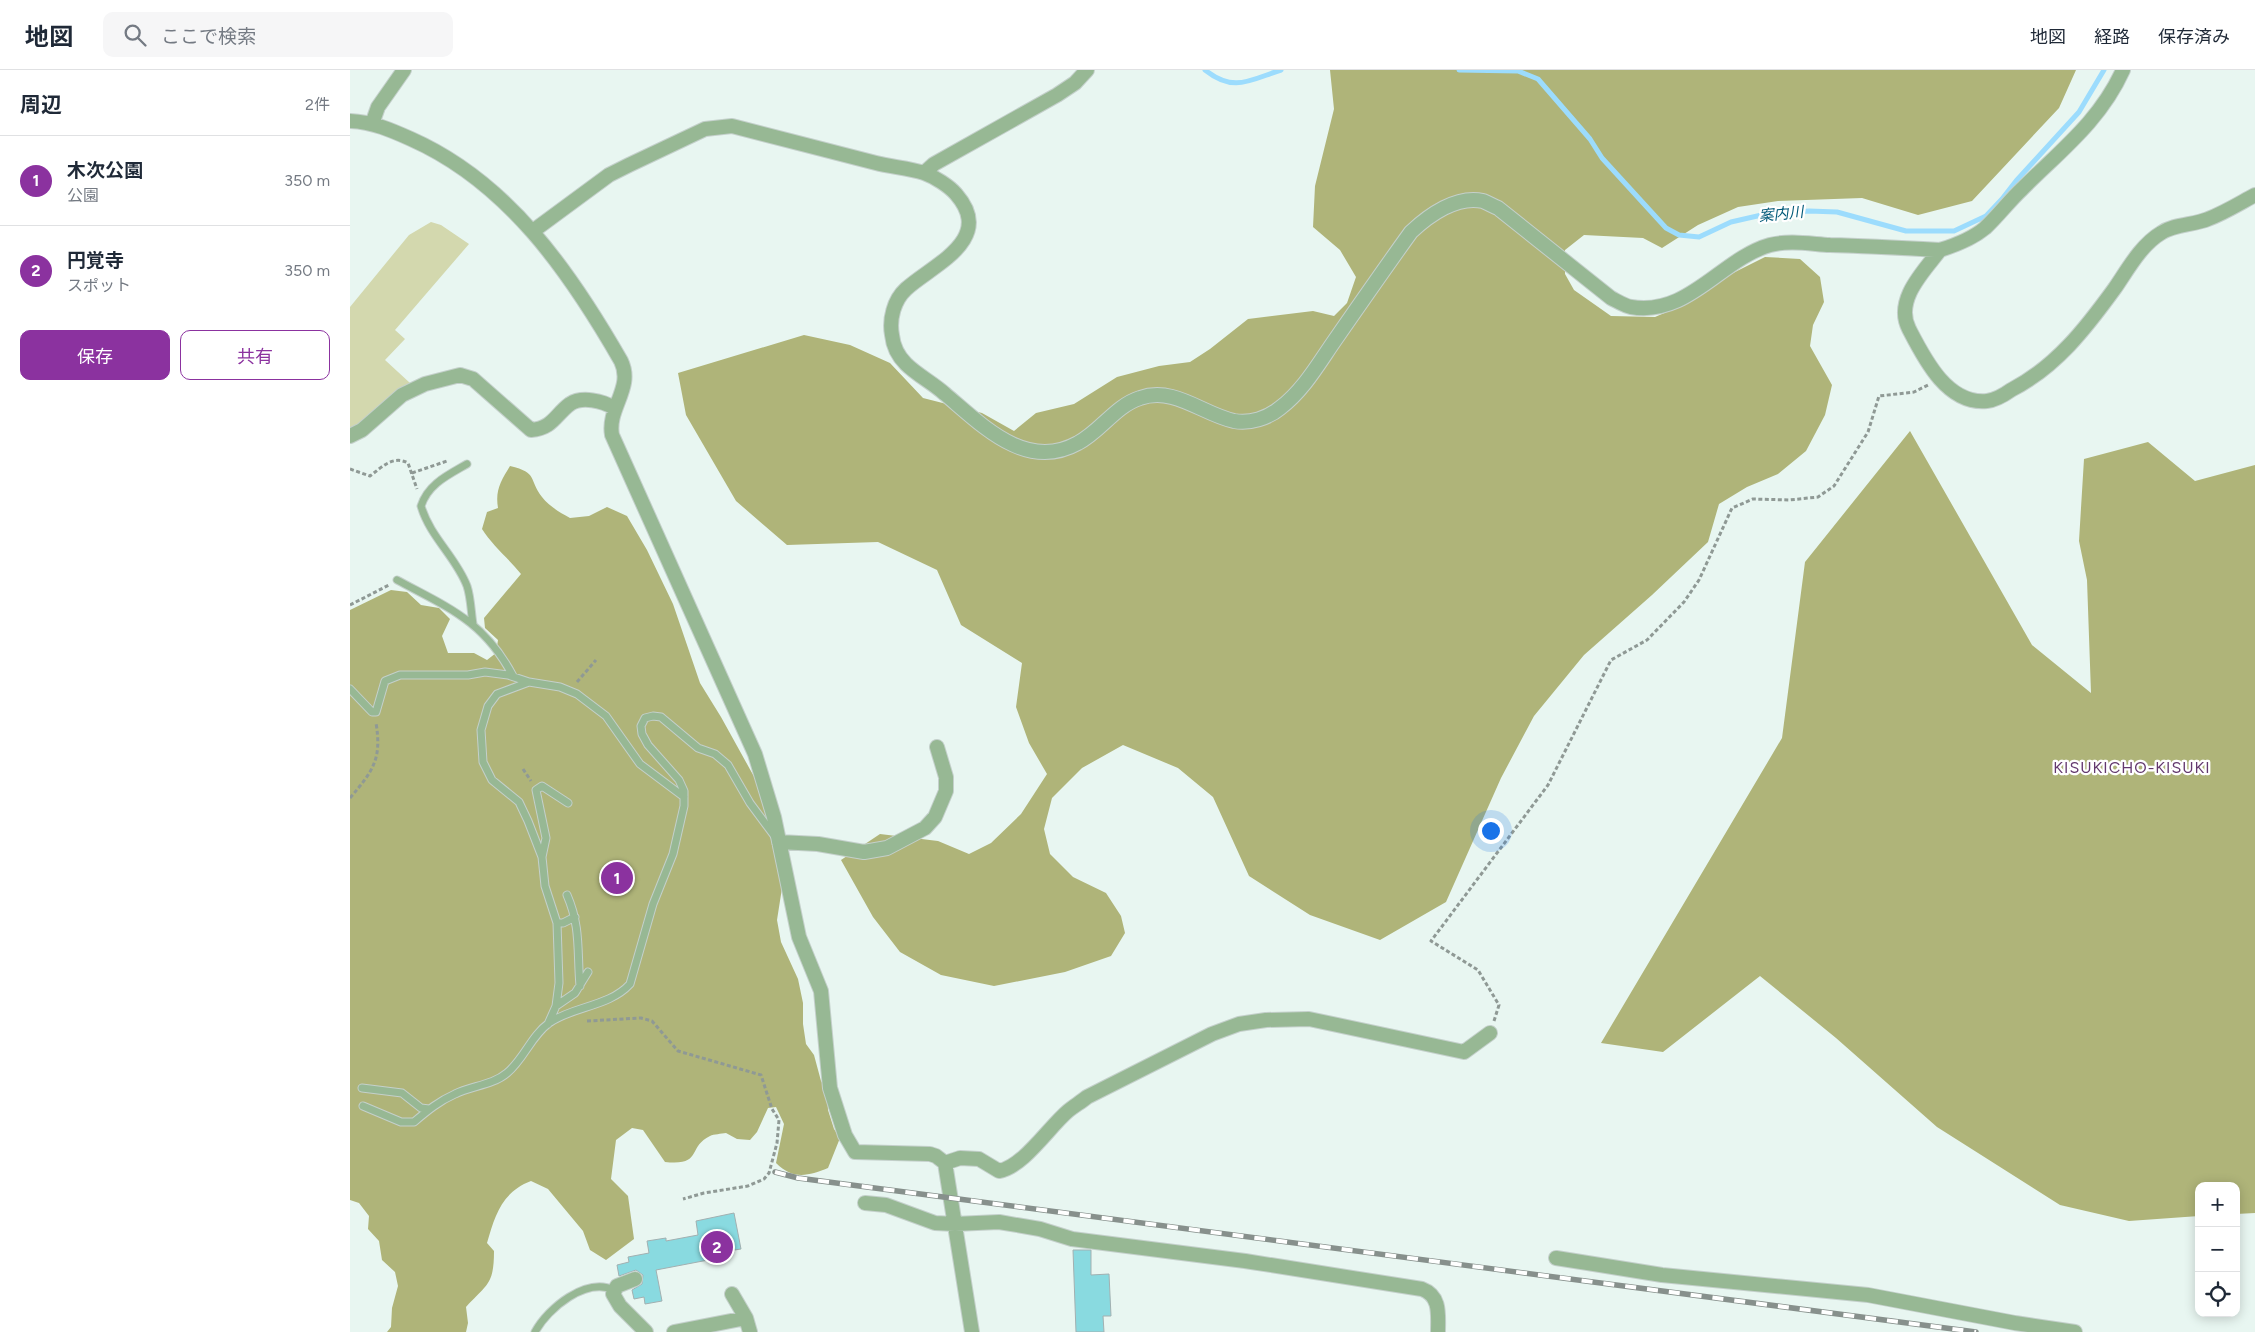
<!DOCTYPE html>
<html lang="ja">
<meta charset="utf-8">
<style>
body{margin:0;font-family:Figtree,"Noto Sans JP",sans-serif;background:#f6f6f7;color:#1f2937}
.controls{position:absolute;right:15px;bottom:15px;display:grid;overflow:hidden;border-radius:10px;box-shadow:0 2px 12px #0003}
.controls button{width:45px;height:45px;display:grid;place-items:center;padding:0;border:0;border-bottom:1px solid #e0e1e3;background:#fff;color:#1f2937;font:25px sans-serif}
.you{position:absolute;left:1140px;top:760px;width:18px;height:18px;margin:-12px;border:4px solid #fff;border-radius:50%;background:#1a73e8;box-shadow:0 0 0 8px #1a73e833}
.badge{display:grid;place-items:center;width:32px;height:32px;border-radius:50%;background:#8b329f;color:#fff;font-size:16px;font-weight:700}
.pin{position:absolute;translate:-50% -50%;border:2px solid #fff;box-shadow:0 1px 5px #0006}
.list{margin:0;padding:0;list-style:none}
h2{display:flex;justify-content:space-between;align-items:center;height:65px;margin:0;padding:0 20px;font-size:21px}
h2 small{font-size:16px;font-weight:400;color:#747a83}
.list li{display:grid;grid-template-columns:32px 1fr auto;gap:15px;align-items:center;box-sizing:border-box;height:90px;padding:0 20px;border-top:1px solid #e0e1e3}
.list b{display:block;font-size:19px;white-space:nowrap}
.list p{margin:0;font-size:16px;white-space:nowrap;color:#747a83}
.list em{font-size:16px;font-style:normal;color:#747a83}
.actions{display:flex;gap:10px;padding:15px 20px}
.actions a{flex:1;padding:11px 0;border:1px solid #8b329f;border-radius:10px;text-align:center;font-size:18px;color:#8b329f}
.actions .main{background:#8b329f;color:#fff}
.icon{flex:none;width:28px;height:28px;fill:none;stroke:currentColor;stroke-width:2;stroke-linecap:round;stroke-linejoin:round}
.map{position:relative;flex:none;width:1905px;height:1262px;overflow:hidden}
header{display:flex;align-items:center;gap:30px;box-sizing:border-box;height:70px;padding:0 25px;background:#fff;border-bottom:1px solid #e0e1e3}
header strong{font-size:24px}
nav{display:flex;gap:28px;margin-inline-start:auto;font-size:18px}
.search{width:350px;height:45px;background:#f6f6f7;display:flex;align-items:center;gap:12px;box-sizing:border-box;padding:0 18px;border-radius:10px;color:#747a83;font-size:19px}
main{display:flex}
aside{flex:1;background:#fff}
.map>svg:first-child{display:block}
.green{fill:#d3d8ae}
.forest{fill:#afb479}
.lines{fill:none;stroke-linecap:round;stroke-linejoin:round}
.stream{stroke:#9cdcfd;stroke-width:5}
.building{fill:#89dae0;stroke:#a2b0b1}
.lane-casing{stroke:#c4d0cb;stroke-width:9}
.street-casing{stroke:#c4d0cb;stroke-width:16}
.path{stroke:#8f9995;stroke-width:3;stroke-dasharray:4 2.5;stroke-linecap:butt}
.lane{stroke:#97b894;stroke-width:7}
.street{stroke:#97b894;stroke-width:14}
.rail-casing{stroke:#87908c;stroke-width:5.5}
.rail{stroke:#fff;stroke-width:4;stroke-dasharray:11;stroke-linecap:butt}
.labels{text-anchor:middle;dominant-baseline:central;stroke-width:4.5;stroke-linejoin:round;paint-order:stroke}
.water-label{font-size:15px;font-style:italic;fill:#005978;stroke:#fff}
.quarter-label{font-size:16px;letter-spacing:1px;fill:#63386e;stroke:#fff}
</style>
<header>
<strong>地図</strong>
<div class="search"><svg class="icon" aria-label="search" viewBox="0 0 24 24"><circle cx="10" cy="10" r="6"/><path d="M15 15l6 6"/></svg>ここで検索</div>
<nav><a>地図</a><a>経路</a><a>保存済み</a></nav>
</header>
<main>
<aside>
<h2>周辺<small>2件</small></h2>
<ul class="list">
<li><span class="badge">1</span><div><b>木次公園</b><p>公園</p></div><em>350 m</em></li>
<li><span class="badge">2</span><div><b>円覚寺</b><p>スポット</p></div><em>350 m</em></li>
</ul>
<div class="actions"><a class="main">保存</a><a>共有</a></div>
</aside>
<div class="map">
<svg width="1905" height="1262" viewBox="0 0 1905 1262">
<rect width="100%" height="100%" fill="#e8f6f1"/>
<!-- green -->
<path class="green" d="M81,152l10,3 28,19 -74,86 10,9 -20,21 25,23 -49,42 -11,6v-124l59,-72z"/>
<!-- forest -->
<path class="forest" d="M980,0h746l-17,38 -87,93 -54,14 -56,-17 -84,3 -40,6 -40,18 -36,23 -19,-10 -59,-3 -19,15v24l9,16 37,26 44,1 28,-12 36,-25 46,-23 35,2 20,18 4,25 -11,23 -3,21 22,39 -7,30 -19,36 -28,23 -31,13 -28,17 -11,38 -56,53 -68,60 -50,61 -33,62 -55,124 -66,38 -70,-25 -61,-39 -36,-79 -35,-29 -55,-23 -41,23 -30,30 -8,31 6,25 23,23 33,16 15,23 4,17 -14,23 -46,16 -71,14 -53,-11 -41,-23 -27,-35 -32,-57 39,-26 58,7 31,13 22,-11 30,-29 26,-40 -18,-31 -13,-36 6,-44 -61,-38 -24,-55 -59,-28 -91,3 -51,-44 -50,-86 -8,-42 126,-38 46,10 40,18 33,35 59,15 32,18 22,-18 38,-9 43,-27 42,-11 31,-4 20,-13 38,-30 65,-8 21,5 13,-13 9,-26 -16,-27 -27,-23 2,-41 19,-77z
M1560,361l122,214 59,48 -4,-113 -8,-39 5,-82 64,-17 47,39 60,-16v748l-19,1v-28h-37v30l-70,5 -69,-16 -123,-78 -101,-89 -76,-62 -97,76 -62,-9 181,-305 23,-176z
M160,396c29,7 18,13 32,31 7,9 17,15 28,21l19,-2 18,-9 20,9 20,34 26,54 27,79 21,34 36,65 10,28 15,78 -5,32 4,22 17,37 5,24v21l3,20 8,11 7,26 6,9 1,20 6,19 6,9 -12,30c-20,8 -35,12 -52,-5l8,-39 -8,-17 -8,1 -11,24 -7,8 -13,-1 -11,-6c-5,1 -12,1 -16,3 -23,11 -7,30 -45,26l-22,-32 -11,-2 -16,12 -5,39 17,17 6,43 -28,21 -16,-10 -7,-19 -35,-42 -17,-8c-29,11 -36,34 -44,62l7,8c0,34 -7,33 -28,56l2,16 -2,9h-79l4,-5 1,-19 6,-22 -3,-14 -13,-12 -3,-19 -11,-12 1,-13 -10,-13 -9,-3v-590l41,-20 16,2 14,13 18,3 11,11 -8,17 6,17h26l13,7 9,-7 2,-13 -13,-12 -1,-10 37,-44c-12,-15 -29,-29 -39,-45l5,-17 11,-4c-3,-18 3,-27 12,-42z"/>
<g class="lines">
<!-- stream -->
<path class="stream" d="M855,0c29,23 45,10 76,0
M1109,0l59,1 20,8 52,60 12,19 64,70 13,7 20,2 32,-15 35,-8 43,-3 28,1 69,19h48l32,-15 16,-17 14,-18 63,-69 25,-42"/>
</g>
<!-- building -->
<path class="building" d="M384,1143l7,36 -13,2 1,5 -73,14 6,31 -17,3 -1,-7 -10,2 -2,-9 10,-6 1,-9 -7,-5 -17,6 -2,-11 12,-3 -1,-5 21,-4 -2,-12 19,-3v3l32,-6 -2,-14z
M723,1180h18v25l18,-1 2,42h-8l1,16h-28z"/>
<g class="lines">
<defs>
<path id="lane" d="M117,394c-19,11 -39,20 -46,42 9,31 35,51 46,80 4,12 4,26 6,38
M47,510c52,28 87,41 116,96
M0,619l22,23h4l9,-31 15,-6h68l17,-3 23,3 21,7
M192,787l4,-19 -10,-48 6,-4 26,17
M217,825c14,32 10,57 13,91
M207,853h6l12,-6
M206,936l19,-13 13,-21
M198,954l8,-18 3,-23 -2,-60 -12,-37 -3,-29 -14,-36 -9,-19 -27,-22 -9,-18 -2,-32 7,-24 9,-12 32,-12 31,5 17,7 29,22 34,48 44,33
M12,1018l40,5 19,15 8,1
M13,1036l38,16h13c13,-11 25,-21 41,-28 16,-8 38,-9 52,-21 17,-14 24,-37 42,-50 24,-17 60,-16 81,-39l23,-80 20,-50 11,-48v-15l-5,-11 -31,-35 -6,-11 -1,-8 4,-8 8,-2 8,1 37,31 17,6 13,11 22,38 26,35
M185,1262c13,-24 51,-55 79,-42"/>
<path id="street" d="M0,51c23,1 41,9 61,18 97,43 159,133 210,222 13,27 -14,47 -9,74l143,319 19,63 25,120 22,54 9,97 15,47 10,17 75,2 6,2 9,7 27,169
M22,54l6,-17 26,-37
M574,103l10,-9 123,-69 18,-12 12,-13
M183,161l76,-56 20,-10 76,-36 27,-3c48,12 96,25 144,37 15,4 34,5 48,10 11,4 25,13 32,21 40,46 -24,71 -50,95 -12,11 -17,30 -14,46 1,10 6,21 14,29 11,11 27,19 39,30 37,31 81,78 133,49 23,-12 37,-37 62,-45 34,-12 62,16 94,23 16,3 34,-3 46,-13 23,-17 39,-45 55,-68 25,-36 50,-72 76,-108 18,-17 46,-37 72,-31 5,2 10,5 15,7l113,90c6,3 14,8 20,9 57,10 90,-48 139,-62 19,-5 41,-1 60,0 37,1 74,3 110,5 16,-5 32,-11 45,-22 13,-12 24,-27 37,-39 38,-38 78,-68 101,-119
M1590,180c-16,21 -46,50 -31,79 15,29 38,76 78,72 9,-1 17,-6 24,-11 45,-23 75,-62 104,-102 13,-19 26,-43 46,-55 13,-9 33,-8 47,-14 16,-6 32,-16 47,-24
M0,366l12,-6 40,-35 23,-11 35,-9 13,4 58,51c22,-2 24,-15 39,-26 12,-8 33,-3 44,4
M429,772l39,2 46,8 23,-4 38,-20 10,-11 11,-26v-14l-9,-30
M595,1093l15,-5 19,1 20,12c24,-4 50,-44 69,-60 6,-5 13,-9 19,-14l125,-63 27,-10 27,-4 43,-1 155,33 26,-19
M515,1133l21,2 49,18 20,1 44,-2 41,7 32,10 173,22 177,28c19,7 16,26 16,43
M1206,1188l106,17 206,20 147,28 60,9
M285,1209l-18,7 -4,8 7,12 26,26
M382,1224l14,24 4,14
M324,1262l72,-14"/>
</defs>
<!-- lane casing -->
<use href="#lane" class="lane-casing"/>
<!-- street casing -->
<use href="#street" class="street-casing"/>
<!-- path -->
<path class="path" d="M0,399l20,7c12,-9 23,-21 38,-13l9,26
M62,403l35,-12
M0,535l39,-20
M227,612l19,-22
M173,699l8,12
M0,728c23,-27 32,-39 26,-75
M237,951l54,-3 11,3 26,30 83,24 11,34 7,11 -2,23 -8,30 -5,6 -16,7 -44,7 -21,6
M1144,951l5,-16 -21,-35 -47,-29 117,-156 63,-125 36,-20 37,-38 15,-22 33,-72 21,-9 36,1 29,-3 16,-11 34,-54 11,-36 35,-4 14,-7"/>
<!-- lane -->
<use href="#lane" class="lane"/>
<!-- street -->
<use href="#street" class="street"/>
<defs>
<path id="rail" d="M425,1102l23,6 153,20 1025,134"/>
</defs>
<!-- rail casing -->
<use href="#rail" class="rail-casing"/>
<!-- rail -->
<use href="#rail" class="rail"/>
</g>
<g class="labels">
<!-- water labels -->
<g class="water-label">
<text transform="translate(1431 144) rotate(-6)">案内川</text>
</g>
<!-- quarter labels -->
<g class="quarter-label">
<text x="1782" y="697">KISUKICHO-KISUKI</text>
</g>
</g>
</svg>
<div class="controls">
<button>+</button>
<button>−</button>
<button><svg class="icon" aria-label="locate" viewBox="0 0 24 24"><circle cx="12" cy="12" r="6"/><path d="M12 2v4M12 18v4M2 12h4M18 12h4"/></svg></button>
</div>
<div class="you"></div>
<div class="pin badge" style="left:267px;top:808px">1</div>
<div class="pin badge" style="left:367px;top:1177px">2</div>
</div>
</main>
